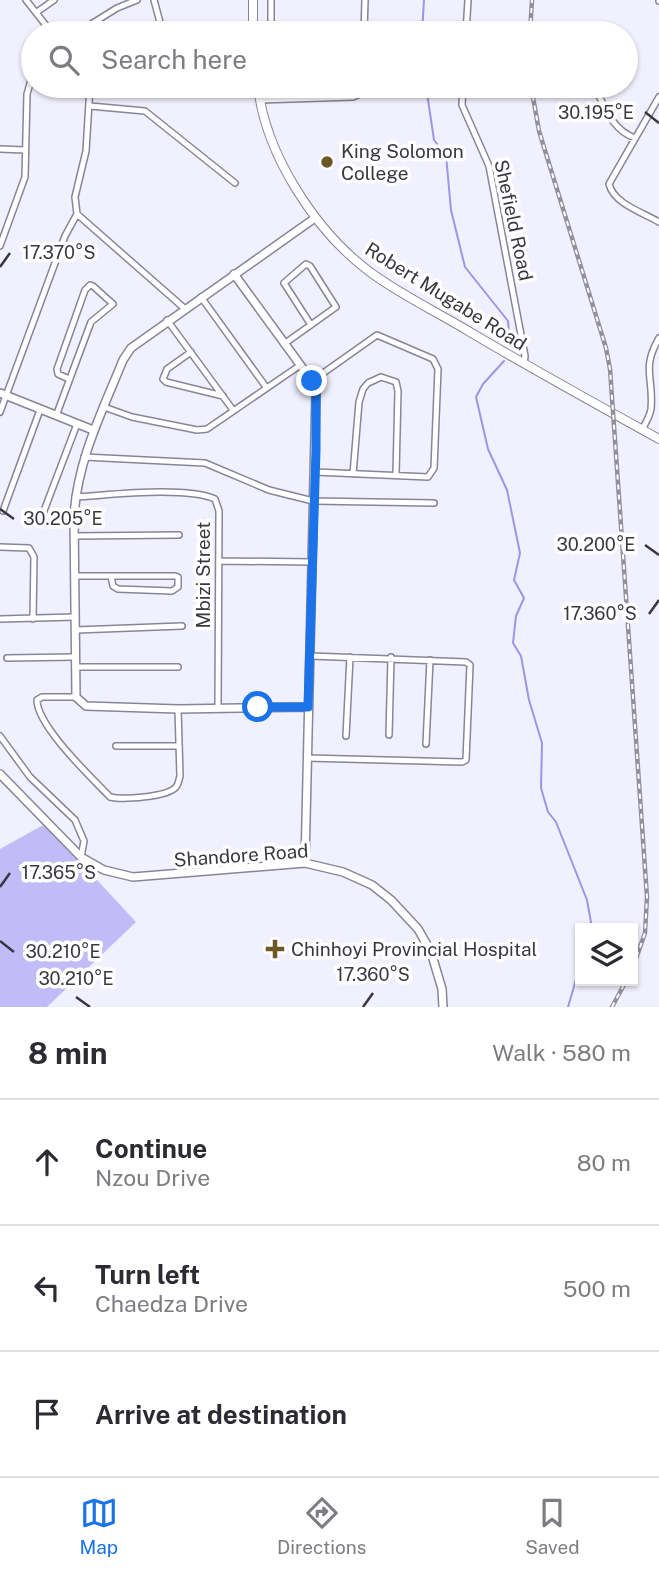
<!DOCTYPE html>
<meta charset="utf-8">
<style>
body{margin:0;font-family:"Public Sans",sans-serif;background:#f2f2f3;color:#2b2b33}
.controls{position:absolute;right:21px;bottom:21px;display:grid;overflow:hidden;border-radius:0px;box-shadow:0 2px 5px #0004}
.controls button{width:63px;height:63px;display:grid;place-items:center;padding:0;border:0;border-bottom:2px solid #e1e1e2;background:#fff;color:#2b2b33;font:35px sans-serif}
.stop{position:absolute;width:21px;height:21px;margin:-16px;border:5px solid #1a73e8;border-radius:50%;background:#fff}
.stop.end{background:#1a73e8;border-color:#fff;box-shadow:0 2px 7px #0008}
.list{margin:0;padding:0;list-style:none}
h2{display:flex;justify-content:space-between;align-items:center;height:91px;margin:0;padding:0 28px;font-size:30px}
h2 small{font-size:23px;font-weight:400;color:#7c7c81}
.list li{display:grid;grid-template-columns:46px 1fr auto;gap:21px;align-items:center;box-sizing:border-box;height:126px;padding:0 28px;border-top:2px solid #e1e1e2}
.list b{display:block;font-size:26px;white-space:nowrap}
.list p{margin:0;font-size:23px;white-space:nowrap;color:#7c7c81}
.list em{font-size:23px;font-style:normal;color:#7c7c81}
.icon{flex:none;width:38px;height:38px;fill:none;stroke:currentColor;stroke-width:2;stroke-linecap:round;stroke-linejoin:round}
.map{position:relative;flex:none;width:659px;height:1007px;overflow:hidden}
.search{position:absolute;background:#fff;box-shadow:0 2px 5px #0004;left:21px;right:21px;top:21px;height:77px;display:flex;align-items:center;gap:18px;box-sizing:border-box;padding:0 24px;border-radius:38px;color:#7c7c81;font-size:26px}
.sheet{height:469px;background:#fff}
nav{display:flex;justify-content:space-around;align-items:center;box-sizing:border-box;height:98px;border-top:2px solid #e1e1e2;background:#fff;font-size:19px;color:#7c7c81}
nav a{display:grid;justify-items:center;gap:4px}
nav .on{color:#1a73e8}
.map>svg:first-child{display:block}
.green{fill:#c1bbf7}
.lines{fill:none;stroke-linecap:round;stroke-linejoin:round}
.stream{stroke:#9f94e5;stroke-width:2}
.street-casing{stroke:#87859a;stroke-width:8}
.secondary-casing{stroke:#87859a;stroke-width:10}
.primary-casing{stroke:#87859a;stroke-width:10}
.street{stroke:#fff;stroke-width:5}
.secondary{stroke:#fff;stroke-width:7}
.primary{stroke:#fff;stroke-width:8}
.rail-casing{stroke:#91909c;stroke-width:4.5}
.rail{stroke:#fff;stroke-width:2;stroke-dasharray:5;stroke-linecap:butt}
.route{stroke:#1a73e8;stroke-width:9}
.ticks{fill:none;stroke:#393841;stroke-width:2.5}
.poi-dot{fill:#6c5826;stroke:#fff;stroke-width:2.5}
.labels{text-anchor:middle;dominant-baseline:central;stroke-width:7;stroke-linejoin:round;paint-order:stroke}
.poi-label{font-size:19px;fill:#393841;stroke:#fff;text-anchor:start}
.street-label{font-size:19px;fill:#393841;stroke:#fff}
.ticks-label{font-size:18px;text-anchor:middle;fill:#393841;stroke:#fff;stroke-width:7;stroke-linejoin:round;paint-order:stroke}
</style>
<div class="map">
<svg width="659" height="1007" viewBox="0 0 659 1007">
<rect width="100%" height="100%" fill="#f1f0fe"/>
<!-- green -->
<path class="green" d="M45,824l91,98 -89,85h-47v-158z"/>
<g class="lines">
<!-- stream -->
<path class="stream" d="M422,33l2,-33
M426,86l8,54 12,15 5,55 14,57 43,54 2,25
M504,361l-21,23 -7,13 12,52 19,41 13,63 -6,27 10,18 -8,18 -3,27 8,13 8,44 13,43 -1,45 7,24 8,10 31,78 5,28
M568,1007l12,-41"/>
<defs>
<path id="street" d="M26,0l26,33
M271,0v33
M659,0v1
M37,12l17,-12
M77,33l40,-25 20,-8
M149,33l12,-7 -7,-26
M364,33l1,-33
M466,33l2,-33
M90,86l-4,65 -11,46 2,17 107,94
M274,86l3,12
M463,86l-1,19 27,61 36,190 -1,8
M594,86c11,21 18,44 41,52
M659,97l-50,87c5,20 33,28 50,38
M260,100l93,-3 9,-4 2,-7
M90,106l55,5 90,72
M0,149l25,1
M0,246l25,-69 2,-83 6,-21
M201,297l65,90
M167,320l66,90
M284,344l52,-37 -26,-41 -4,-2 -22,19 27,42
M191,352l-24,17 -4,10 3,3 57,14
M312,381l65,-46 56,24 5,10 -4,99 -6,9 -113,-5
M104,407l28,10 65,13 10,-1 92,-63
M0,412l65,-176 12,-22
M56,416l35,-94 22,-18 -20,-18 -3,-1 -5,5 -28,79 1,5 11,5
M642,430c3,-6 8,-14 9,-21 3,-31 -10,-40 8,-71
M84,457l121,6 64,27 44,11 121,2
M353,474l6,-72 4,-13 5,-6 13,-6 15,5 2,9 -2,83
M75,497c36,-2 109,-11 140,2l4,12 -1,197
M3,511l37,-101
M74,517l-32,-1 35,-92
M74,536l105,-1
M0,547l29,1 5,9 -1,62
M219,561l94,1
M76,576h99l3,1v10l-6,4 -54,-2 -5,-3 -2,-10
M0,619l75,-2
M76,630l106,-4
M7,658l68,-1
M75,667h103
M76,697h-34l-5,3c0,26 54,77 73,97 12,3 58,0 66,-10 2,-2 3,-7 4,-11l-2,-67
M389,735l2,-78
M0,736l30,41 45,43 9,21 -3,16
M346,736l4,-79
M426,744l4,-84
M116,746h63
M307,758l155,4 4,-2 4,-95 -4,-3 -155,-6"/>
<path id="secondary" d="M234,274l78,107 4,11 -11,471
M0,393l93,37
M308,707l-130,2 -92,-3 -10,-9 -2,-180c3,-56 28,-105 49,-157l8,-12 184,-130
M0,774l81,83 23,13 29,7 172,-14 38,9 29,13 19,15 27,29 13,23 11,37 1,18"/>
<path id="primary" d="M253,0v33
M258,86c7,68 58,146 112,186 31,23 67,40 100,60 62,37 126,72 189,107"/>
</defs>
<!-- street casing -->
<use href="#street" class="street-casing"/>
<!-- secondary casing -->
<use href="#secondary" class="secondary-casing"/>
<!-- primary casing -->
<use href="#primary" class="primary-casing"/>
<!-- street -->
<use href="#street" class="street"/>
<!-- secondary -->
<use href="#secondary" class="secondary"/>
<!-- primary -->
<use href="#primary" class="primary"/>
<defs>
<path id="rail" d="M530,33l2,-33
M531,86l8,45 67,217 4,21 37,528 -2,36 -12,34
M612,1007l14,-26"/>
</defs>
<!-- rail casing -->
<use href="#rail" class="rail-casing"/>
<!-- rail -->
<use href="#rail" class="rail"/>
</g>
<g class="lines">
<!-- route -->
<path class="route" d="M258,707h50l8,-257v-58l-4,-11"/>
</g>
<!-- ticks -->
<path class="ticks" d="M645,112l14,11M0,267l10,-14M0,509l14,10M645,545l14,10M649,614l10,-14M0,887l10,-14M0,941l14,11M76,997l14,10M363,1007l10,-14"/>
<!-- markers -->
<g class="poi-dot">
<circle cx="327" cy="162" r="7"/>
<path d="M271.5 938.5h7v7h7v7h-7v7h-7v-7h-7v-7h7z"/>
</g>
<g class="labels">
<!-- poi labels -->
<g class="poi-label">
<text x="341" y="151">King Solomon<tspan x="341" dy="22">College</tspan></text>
<text x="291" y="949">Chinhoyi Provincial Hospital</text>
</g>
<!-- street labels -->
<g class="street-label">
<text transform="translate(514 220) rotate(78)">Shefield Road</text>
<text transform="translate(446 296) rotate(32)">Robert Mugabe Road</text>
<text transform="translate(203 575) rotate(-90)">Mbizi Street</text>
<text transform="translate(241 855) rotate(-4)">Shandore Road</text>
</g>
</g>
<g class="ticks-label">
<text x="596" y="119">30.195°E</text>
<text x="59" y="259">17.370°S</text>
<text x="63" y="525">30.205°E</text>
<text x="596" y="551">30.200°E</text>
<text x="600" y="620">17.360°S</text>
<text x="59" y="879">17.365°S</text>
<text x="63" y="958">30.210°E</text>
<text x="373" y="981">17.360°S</text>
<text x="76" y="985">30.210°E</text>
</g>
</svg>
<div class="controls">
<button><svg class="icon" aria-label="layers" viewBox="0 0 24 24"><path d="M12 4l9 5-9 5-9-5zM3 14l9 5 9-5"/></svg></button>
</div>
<div class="stop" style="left:258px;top:707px"></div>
<div class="stop end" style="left:312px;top:381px"></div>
<div class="search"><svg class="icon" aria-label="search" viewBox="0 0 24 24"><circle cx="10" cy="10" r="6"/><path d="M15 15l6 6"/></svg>Search here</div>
</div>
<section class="sheet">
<h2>8 min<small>Walk · 580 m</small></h2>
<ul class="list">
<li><svg class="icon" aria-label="ahead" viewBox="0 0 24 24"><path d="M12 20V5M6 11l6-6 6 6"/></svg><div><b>Continue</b><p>Nzou Drive</p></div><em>80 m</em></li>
<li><svg class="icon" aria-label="left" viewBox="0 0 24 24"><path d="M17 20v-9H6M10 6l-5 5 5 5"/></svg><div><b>Turn left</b><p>Chaedza Drive</p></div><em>500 m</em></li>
<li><svg class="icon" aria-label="arrive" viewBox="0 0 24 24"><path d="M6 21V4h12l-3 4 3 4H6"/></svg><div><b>Arrive at destination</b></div></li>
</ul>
</section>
<nav>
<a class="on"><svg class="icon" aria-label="map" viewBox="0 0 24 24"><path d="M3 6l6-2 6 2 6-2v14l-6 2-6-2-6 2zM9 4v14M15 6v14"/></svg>Map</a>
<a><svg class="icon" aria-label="directions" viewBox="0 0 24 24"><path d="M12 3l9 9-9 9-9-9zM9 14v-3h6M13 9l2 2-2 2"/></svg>Directions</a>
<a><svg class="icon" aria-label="saved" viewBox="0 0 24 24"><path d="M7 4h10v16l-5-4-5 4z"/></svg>Saved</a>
</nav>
